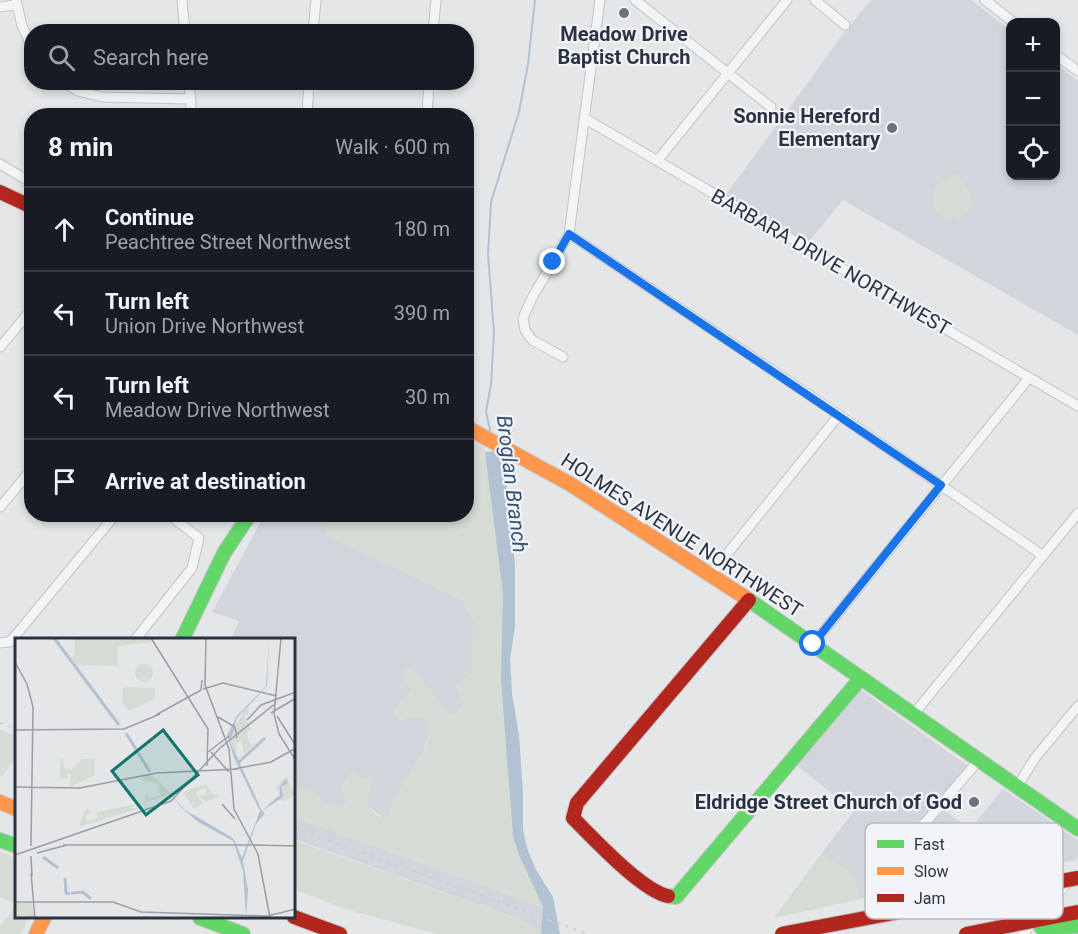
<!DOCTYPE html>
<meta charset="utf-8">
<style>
body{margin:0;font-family:Roboto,sans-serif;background:#242831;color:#f1f3f6}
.controls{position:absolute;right:18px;top:18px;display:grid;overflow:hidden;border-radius:12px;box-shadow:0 3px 9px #0003}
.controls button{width:54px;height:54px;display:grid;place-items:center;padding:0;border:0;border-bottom:2px solid #363941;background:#171b24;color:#f1f3f6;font:30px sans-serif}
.stop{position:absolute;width:18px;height:18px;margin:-14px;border:4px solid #1a73e8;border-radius:50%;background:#fff}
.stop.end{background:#1a73e8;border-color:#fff;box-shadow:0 2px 6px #0008}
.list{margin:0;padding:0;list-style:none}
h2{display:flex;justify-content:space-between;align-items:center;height:78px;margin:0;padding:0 24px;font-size:26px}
h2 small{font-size:20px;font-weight:400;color:#9ea1a6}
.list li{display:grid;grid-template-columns:39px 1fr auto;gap:18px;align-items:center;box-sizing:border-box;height:84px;padding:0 24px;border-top:2px solid #363941}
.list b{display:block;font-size:22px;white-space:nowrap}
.list p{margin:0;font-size:20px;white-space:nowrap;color:#9ea1a6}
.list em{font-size:20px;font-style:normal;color:#9ea1a6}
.icon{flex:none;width:33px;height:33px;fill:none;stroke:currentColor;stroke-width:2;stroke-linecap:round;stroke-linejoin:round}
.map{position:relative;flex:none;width:1078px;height:934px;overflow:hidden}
.search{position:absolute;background:#171b24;box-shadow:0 3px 9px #0003;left:24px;top:24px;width:450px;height:66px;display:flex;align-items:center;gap:15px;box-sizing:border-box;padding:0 21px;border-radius:24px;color:#9ea1a6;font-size:22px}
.panel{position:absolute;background:#171b24;box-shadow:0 3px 9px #0003;left:24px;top:108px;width:450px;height:414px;border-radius:24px}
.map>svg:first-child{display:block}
.built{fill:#d2d5db}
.green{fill:#d4dcd4}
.water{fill:#b3c2d2}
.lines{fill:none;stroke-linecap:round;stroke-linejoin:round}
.stream{stroke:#b3c2d2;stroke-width:2}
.street-casing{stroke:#c2c4c6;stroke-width:11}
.fast-casing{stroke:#c2c4c6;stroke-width:16}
.slow-casing{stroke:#c2c4c6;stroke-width:16}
.jam-casing{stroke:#c2c4c6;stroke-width:16}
.street{stroke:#f3f4f5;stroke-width:9}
.fast{stroke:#63d668;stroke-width:14}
.slow{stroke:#ff974d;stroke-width:14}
.jam{stroke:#b3261e;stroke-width:14}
.rail{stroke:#cdced0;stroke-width:2;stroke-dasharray:3 6;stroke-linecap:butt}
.fast-bridge-casing{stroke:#b6b9bd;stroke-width:16;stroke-linecap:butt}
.jam-bridge-casing{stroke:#b6b9bd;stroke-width:16;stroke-linecap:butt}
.fast-bridge{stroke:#63d668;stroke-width:14}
.jam-bridge{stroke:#b3261e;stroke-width:14}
.route{stroke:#1a73e8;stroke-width:8}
.poi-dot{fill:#6b727c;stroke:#f2f4f7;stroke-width:2}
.labels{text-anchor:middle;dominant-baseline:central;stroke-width:4.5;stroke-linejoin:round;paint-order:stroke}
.poi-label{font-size:20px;font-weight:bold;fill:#2a3342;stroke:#f2f4f7;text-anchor:end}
.street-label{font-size:20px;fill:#2a3342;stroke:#f2f4f7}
.water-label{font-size:21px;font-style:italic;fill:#355175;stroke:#f2f4f7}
.inset-river{fill:none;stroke:#b3c2d2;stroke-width:3}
.inset-road{fill:none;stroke:#9a9ea6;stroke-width:1.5}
.view{fill:#0f766e;fill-opacity:0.15;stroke:#0f766e;stroke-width:3}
.inset-edge{fill:none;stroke:#2a3342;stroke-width:3}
.key{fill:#f2f4f7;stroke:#b6bac1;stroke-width:1.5}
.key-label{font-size:16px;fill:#2a3342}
</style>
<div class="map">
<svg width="1078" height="934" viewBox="0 0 1078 934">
<rect width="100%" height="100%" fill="#e4e6e8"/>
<!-- built -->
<path class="built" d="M871,0h100l39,30v146h46v-112l22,17v254l-235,-135 -38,46 -82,-47 123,-169z
M265,514l61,1 -3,6 7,3 -5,10 137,66 12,22 -3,53 -7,30 -7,8 -11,1 -17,-26 -18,2 -17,21 6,9 15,-4 11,3 4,10 -7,24 -30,47 -2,11 -6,8 -19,-14 8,-30 -11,4 -13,-7 -9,15 6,15 -4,7 -16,-4 -18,-17 -15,1v-149h-63l8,-19 -27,-9z
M861,690l114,81 -30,40 25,18 33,-40 75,51v16l-2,4 -216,39 -5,-24 -33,-22 32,-42 -68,-54 34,-39 11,7z
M294,817l249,90 -1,25 -26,-14 -222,-79z"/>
<!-- green -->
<path class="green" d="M956,174c10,6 14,21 19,31l-16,14 -4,-3 -10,4c-20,-15 -15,-42 11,-46z
M467,438l17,9 1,5 18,142 5,177 5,65 6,19 24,52 -249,-90v-28l15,-1 18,17 15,3 5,-6 -6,-15 9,-15 13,7 11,-4 -8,30 11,10 8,4c5,-7 6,-13 9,-21 12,-25 44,-50 32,-79l-11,-3 -15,4 -6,-9 17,-21 -8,-9v-11l9,-2 17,20 17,25h11l7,-8 -9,-20 16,-11 3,-52 -12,-22 -137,-66 5,-10 -7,-3 3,-7h140z
M0,730l16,6v21l-14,19 -2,-1z
M294,840l222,78 26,14 -1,2h-103l-90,-24 -54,-21z
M0,852l16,6v45l-16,-6z
M822,853l33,22 5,24 -86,19z
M16,906v12h13l-9,16h-20v-8z"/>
<!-- water -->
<path class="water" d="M495,451l9,11 11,103v62l-5,32 2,35 7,41 4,58v36l4,19 8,20 18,29 7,37h-19l2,-27 -24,-52 -6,-19 -12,-156 2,-86 -18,-142z"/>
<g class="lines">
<!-- stream -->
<path class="stream" d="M491,434l-5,-22 5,-28 3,-52 -6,-77 3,-53 28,-90 9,-48 7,-64"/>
<defs>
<path id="street" d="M16,0l6,26 10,20
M182,0l3,32
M635,0l136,107
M815,0l30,25
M985,0l28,22
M0,7l15,-2
M313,32l3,-32
M433,32l3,-32
M1056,55l22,16
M64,82l14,9 24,6 87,2
M189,82l3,34
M307,116l2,-34
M427,116l2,-34
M584,118l494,288
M657,161l130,-161
M0,164l32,19
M569,234l270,181 203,140
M0,347l32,-38
M563,357l-31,-17 -7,-10 -2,-12 9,-20 37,-64 31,-234
M0,507l32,-38
M638,527l9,-15
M711,574l128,-159
M135,640l57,-72 7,-30 -31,-24
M0,643l10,-1 106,-128
M813,644l216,-266
M913,715l165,-202
M1017,787l18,-29 43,-52
M873,890l15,-24 91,-106
M1023,934l46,-53"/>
<path id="fast" d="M746,598l332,231
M182,640l42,-87 26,-39
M0,840l16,6
M668,896l8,1 185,-219
M200,918l43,16"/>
<path id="slow" d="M466,427l104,57 176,114
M0,802l16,7
M36,934l8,-16"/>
<path id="jam" d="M0,192l32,15
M668,896c-26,-5 -75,-58 -95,-78l4,-15 172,-203
M294,917l46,17"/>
</defs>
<!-- street casing -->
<use href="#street" class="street-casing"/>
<!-- fast casing -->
<use href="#fast" class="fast-casing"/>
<!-- slow casing -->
<use href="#slow" class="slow-casing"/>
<!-- jam casing -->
<use href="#jam" class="jam-casing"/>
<!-- street -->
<use href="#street" class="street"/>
<!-- fast -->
<use href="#fast" class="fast"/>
<!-- slow -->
<use href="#slow" class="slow"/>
<!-- jam -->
<use href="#jam" class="jam"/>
<!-- rail -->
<path class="rail" d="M0,723l16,5
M294,828l294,106"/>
<defs>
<path id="fast-bridge" d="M1041,928l37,-2"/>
<path id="jam-bridge" d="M782,934l296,-56
M966,934l112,-22"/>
</defs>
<!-- fast-bridge casing -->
<use href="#fast-bridge" class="fast-bridge-casing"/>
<!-- jam-bridge casing -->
<use href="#jam-bridge" class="jam-bridge-casing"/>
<!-- fast-bridge -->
<use href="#fast-bridge" class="fast-bridge"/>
<!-- jam-bridge -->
<use href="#jam-bridge" class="jam-bridge"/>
</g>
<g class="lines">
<!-- route -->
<path class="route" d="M553,262l16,-28 372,251 -128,159"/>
</g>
<!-- markers -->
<g class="poi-dot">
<circle cx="624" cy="13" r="6"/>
<circle cx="892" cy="128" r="6"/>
<circle cx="974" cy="802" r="6"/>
</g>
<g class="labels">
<!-- poi labels -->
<g class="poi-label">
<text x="624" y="34" text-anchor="middle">Meadow Drive<tspan x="624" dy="23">Baptist Church</tspan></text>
<text x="880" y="116">Sonnie Hereford<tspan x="880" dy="23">Elementary</tspan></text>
<text x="962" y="802">Eldridge Street Church of God</text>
</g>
<!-- street labels -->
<g class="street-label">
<text transform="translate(831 262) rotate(30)">BARBARA DRIVE NORTHWEST</text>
<text transform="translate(682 535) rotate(33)">HOLMES AVENUE NORTHWEST</text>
</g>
<!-- water labels -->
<g class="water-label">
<text transform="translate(512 484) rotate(83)">Broglan Branch</text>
</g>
</g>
<!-- overview -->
<g transform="translate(15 638)">
<rect width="280" height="280" fill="#e4e6e8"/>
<path d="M60,0h75l1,4 -33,4v20l-41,-1 -7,-7 4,-3zM120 35a9 9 0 1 1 18 0a9 9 0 1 1-18 0ZM108,49l32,1 -1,11 -25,12 -7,-9zM232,69l3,7 -6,2 7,13 -15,16v10l3,3 5,-4 -2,-14 5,-6 3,10 5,-1 -16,16 -2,1 -8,-23zM45,121h3l1,9 7,2 11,-11h13v16l-25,12 1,-14 -4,2 1,4 -8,-1zM136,136l20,20 -25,8v-10l3,7 11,-4 -3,-12 -14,-2v-5zM271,138l9,19 -11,6 -5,-2 -2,-12zM191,146l7,10 8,2 -16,6 -6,-7h7v-6h-5l-5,4 7,11 -9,5 -11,-17zM126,165l-12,5h12l-62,19 7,-19 6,4 -7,4 2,5 10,-3v-6zM0,265h18l1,14 -19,1z" fill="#d4dcd4"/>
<path d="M254,0l-2,48 -30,32 -7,24 32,69 14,-13 4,-2v-10l6,-7 2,4 -7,3 2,11 -21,14 3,2 -9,11 -13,37 5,29 -2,28 -3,-47 -10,-30 -35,-19 -15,-13 -31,-35 33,36 48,28 9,20 18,-47 -26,-53 -7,-23 10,-19 29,-30z" fill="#b3c2d2"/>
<path class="inset-river" d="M39,0l65,87M111,95l24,39M224,124l26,-24M28,219l15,11M50,240l1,15 4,1M56,255l12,-1 8,7"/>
<path class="inset-road" d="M136,0l57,91 -1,37M191,0l-1,47 24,64 5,60 24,45 12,64M266,0l-7,76 5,20 17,27M0,24l12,22 6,23 -2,139M188,51l20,-6 54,13M256,75l25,-15M141,77l45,-25 1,-10M262,78l19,30M203,79l17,10 2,11M232,82l14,-15 35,-13M0,92l109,-1 36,-15M193,114l21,-16M196,114l18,20M219,131l37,-7 25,-14M0,149l65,1 77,-15 81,-4M207,166l13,15M48,207h191M237,207l44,1M22,215l30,-8M0,217l156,-54 49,-53 56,-45M16,218l1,20M16,235l4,45M0,264h98l28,10 126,4 29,-7"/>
<path class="view" d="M148,92l35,45 -52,40 -34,-44z"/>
<rect width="280" height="280" class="inset-edge"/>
</g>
<!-- legend -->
<rect x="865" y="823" width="198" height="96" rx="9" class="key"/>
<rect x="877" y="840" width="27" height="8" fill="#63d668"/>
<rect x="877" y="867" width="27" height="8" fill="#ff974d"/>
<rect x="877" y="894" width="27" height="8" fill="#b3261e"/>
<g class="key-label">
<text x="914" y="850">Fast</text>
<text x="914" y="877">Slow</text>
<text x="914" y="904">Jam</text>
</g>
</svg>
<div class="controls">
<button>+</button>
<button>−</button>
<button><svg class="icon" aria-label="locate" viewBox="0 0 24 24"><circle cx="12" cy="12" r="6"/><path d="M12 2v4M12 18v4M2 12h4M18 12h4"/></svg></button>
</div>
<div class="stop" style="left:813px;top:644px"></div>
<div class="stop end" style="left:553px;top:262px"></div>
<div class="search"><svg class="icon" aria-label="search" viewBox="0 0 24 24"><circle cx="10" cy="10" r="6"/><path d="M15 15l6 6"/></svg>Search here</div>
<section class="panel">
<h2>8 min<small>Walk · 600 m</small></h2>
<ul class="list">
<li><svg class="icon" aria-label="ahead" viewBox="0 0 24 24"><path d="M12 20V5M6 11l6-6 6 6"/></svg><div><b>Continue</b><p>Peachtree Street Northwest</p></div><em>180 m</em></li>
<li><svg class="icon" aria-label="left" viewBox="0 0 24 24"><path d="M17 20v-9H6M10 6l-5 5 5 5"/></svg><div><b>Turn left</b><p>Union Drive Northwest</p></div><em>390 m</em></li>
<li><svg class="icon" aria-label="left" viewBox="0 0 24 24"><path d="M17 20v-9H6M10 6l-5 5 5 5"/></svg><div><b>Turn left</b><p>Meadow Drive Northwest</p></div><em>30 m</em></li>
<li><svg class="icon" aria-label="arrive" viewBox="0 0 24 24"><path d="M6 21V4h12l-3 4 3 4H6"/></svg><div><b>Arrive at destination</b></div></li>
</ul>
</section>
</div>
